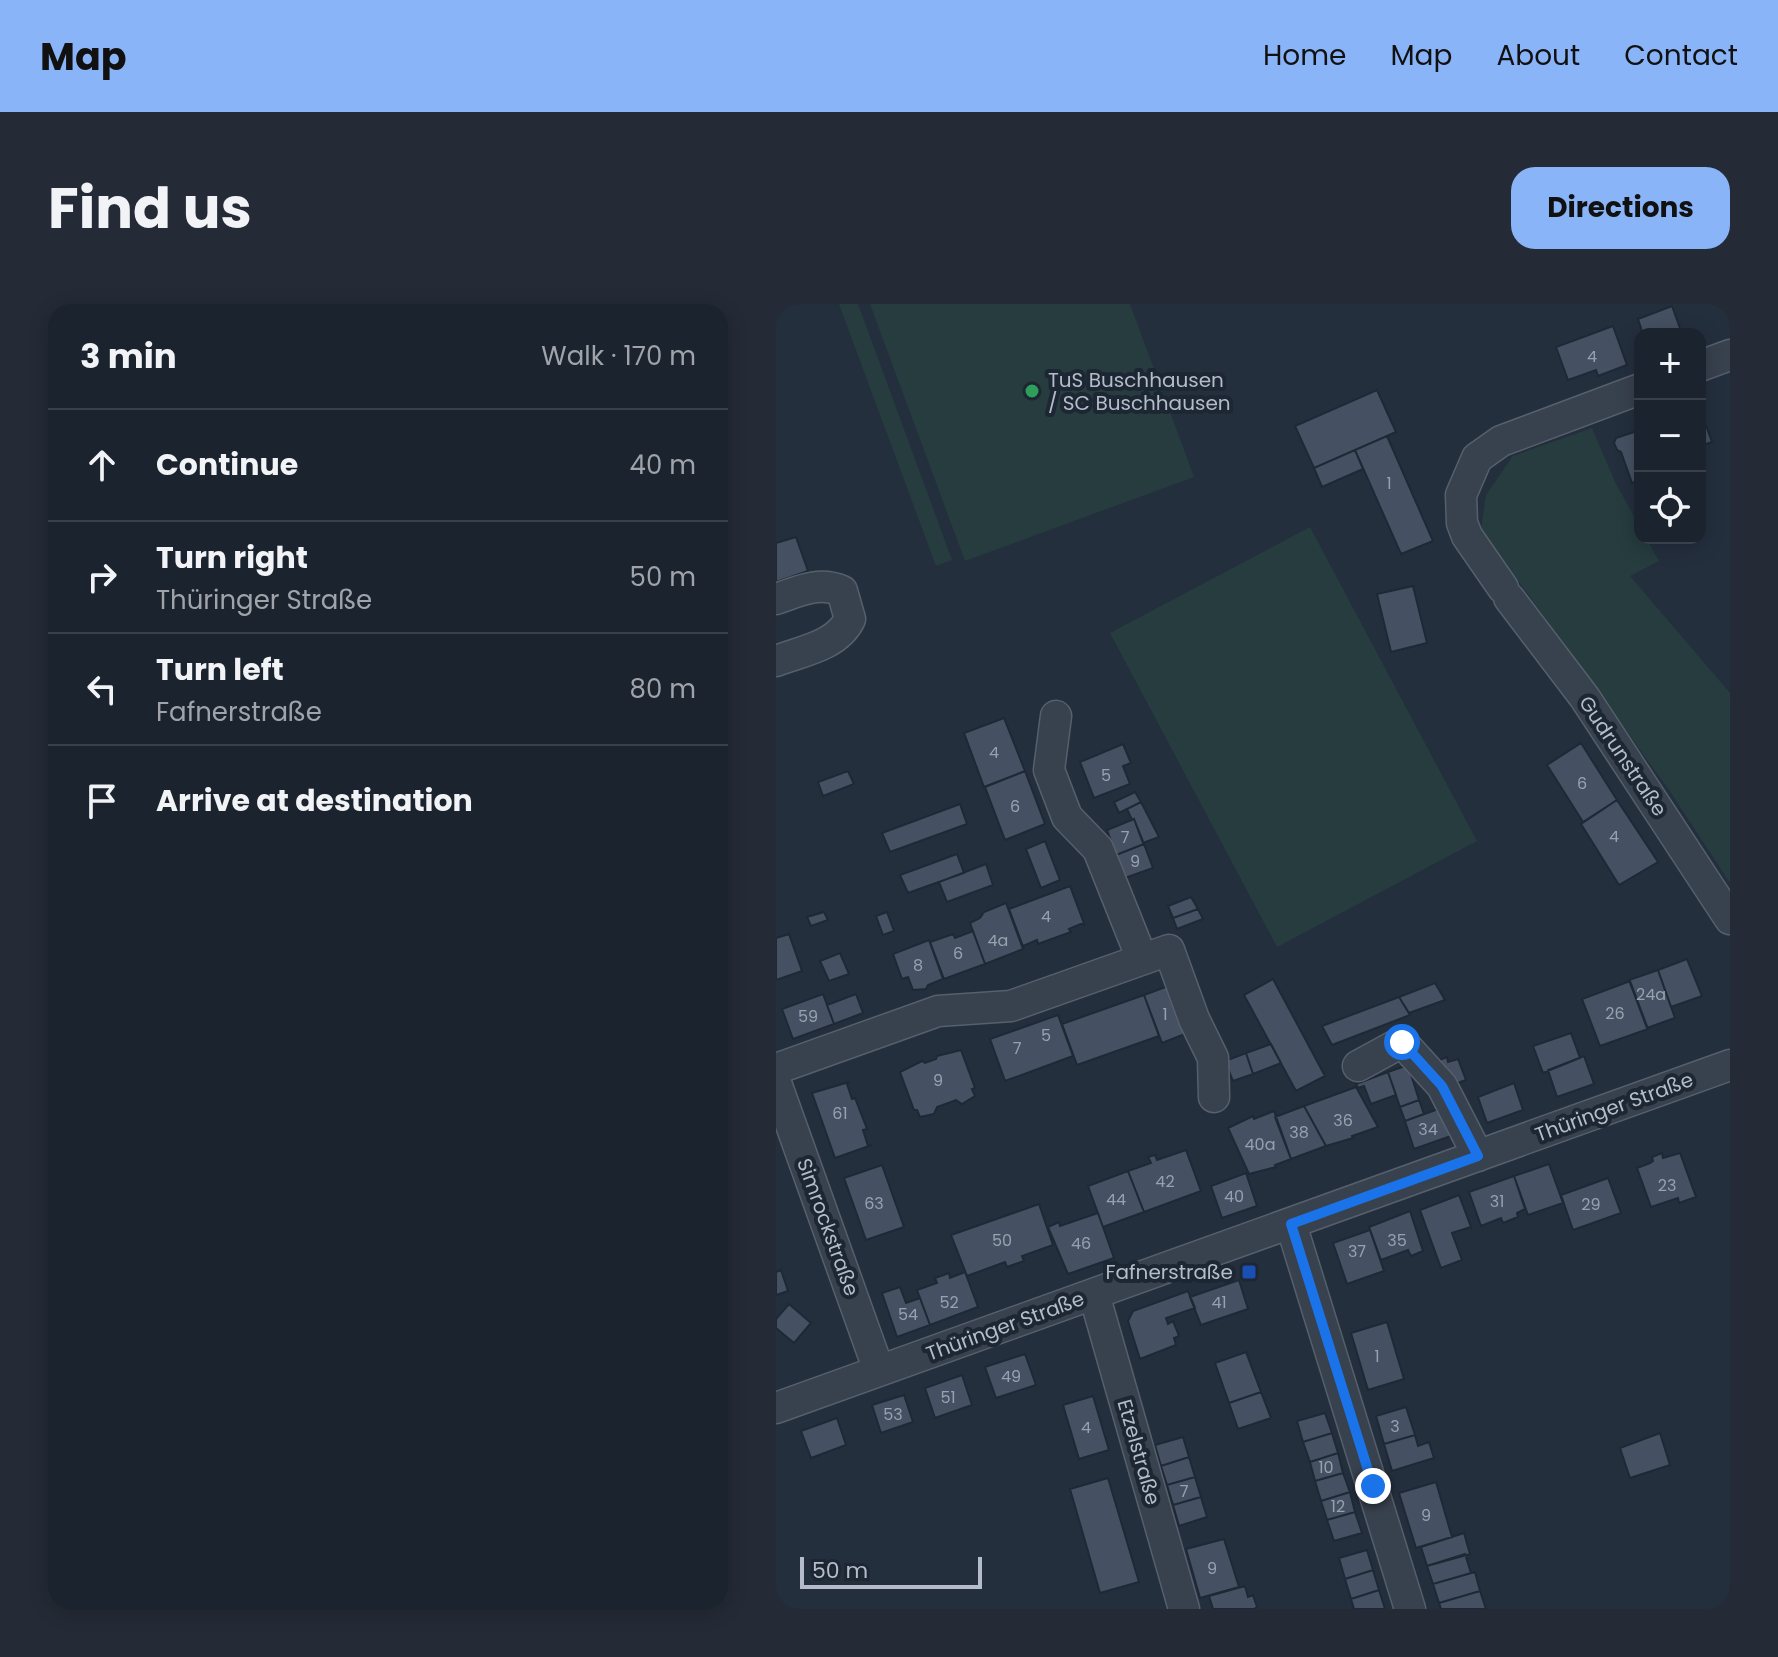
<!DOCTYPE html>
<meta charset="utf-8">
<style>
body{margin:0;font-family:Poppins,sans-serif;background:#242b36;color:#f1f3f6}
.controls{position:absolute;right:24px;top:24px;display:grid;overflow:hidden;border-radius:16px;box-shadow:0 4px 20px #0003}
.controls button{width:72px;height:72px;display:grid;place-items:center;padding:0;border:0;border-bottom:2px solid #39404a;background:#1b232e;color:#f1f3f6;font:40px sans-serif}
.scale{position:absolute;left:24px;bottom:20px;width:182px;box-sizing:border-box;padding-left:8px;border:4px solid #b4bcc9;border-top:0;font-size:22px;line-height:28px;white-space:nowrap;color:#b4bcc9;-webkit-text-stroke:6px #1d2633;paint-order:stroke}
.stop{position:absolute;width:24px;height:24px;margin:-18px;border:6px solid #1a73e8;border-radius:50%;background:#fff}
.stop.end{background:#1a73e8;border-color:#fff;box-shadow:0 2px 8px #0008}
.list{margin:0;padding:0;list-style:none}
h2{display:flex;justify-content:space-between;align-items:center;height:104px;margin:0;padding:0 32px;font-size:34px}
h2 small{font-size:26px;font-weight:400;color:#a0a4aa}
.list li{display:grid;grid-template-columns:52px 1fr auto;gap:24px;align-items:center;box-sizing:border-box;height:112px;padding:0 32px;border-top:2px solid #39404a}
.list b{display:block;font-size:30px;white-space:nowrap}
.list p{margin:0;font-size:26px;white-space:nowrap;color:#a0a4aa}
.list em{font-size:26px;font-style:normal;color:#a0a4aa}
.icon{flex:none;width:44px;height:44px;fill:none;stroke:currentColor;stroke-width:2;stroke-linecap:round;stroke-linejoin:round}
.map{position:relative;flex:none;width:954px;height:1305px;overflow:hidden;border-radius:24px}
header{display:flex;align-items:center;gap:48px;box-sizing:border-box;height:112px;padding:0 40px;background:#8ab4f8;color:#111}
header strong{font-size:38px}
nav{display:flex;gap:44px;margin-inline-start:auto;font-size:28px}
.intro{display:flex;align-items:center;justify-content:space-between;box-sizing:border-box;height:192px;padding:0 48px}
h1{margin:0;font-size:56px}
.button{padding:20px 36px;border-radius:24px;background:#8ab4f8;color:#111;font-size:28px;font-weight:700}
main{display:flex;gap:48px;padding:0 48px}
aside{flex:1;background:#1b232e;border-radius:24px;box-shadow:0 4px 20px #0003}
.map>svg:first-child{display:block}
.green{fill:#263c3f}
.building{fill:#455162;stroke:#1f2835;stroke-width:2}
.lines{fill:none;stroke-linecap:round;stroke-linejoin:round}
.minor-casing{stroke:#565f6c;stroke-width:33}
.minor{stroke:#38414e;stroke-width:30}
.route{stroke:#1a73e8;stroke-width:10}
.leisure-dot{fill:#2e9e5b;stroke:#1d2633;stroke-width:3}
.transit-dot{fill:#1a4fb4;stroke:#1d2633;stroke-width:3}
.labels{text-anchor:middle;dominant-baseline:central;stroke-width:8;stroke-linejoin:round;paint-order:stroke}
.number-label{font-size:16px;fill:#98a1af}
.poi-label{font-size:20px;fill:#b4bcc9;stroke:#1d2633;text-anchor:start}
.street-label{font-size:20px;fill:#b4bcc9;stroke:#1d2633}
</style>
<header>
<strong>Map</strong>
<nav><a>Home</a><a>Map</a><a>About</a><a>Contact</a></nav>
</header>
<div class="intro"><h1>Find us</h1><a class="button">Directions</a></div>
<main>
<aside>
<h2>3 min<small>Walk · 170 m</small></h2>
<ul class="list">
<li><svg class="icon" aria-label="ahead" viewBox="0 0 24 24"><path d="M12 20V5M6 11l6-6 6 6"/></svg><div><b>Continue</b></div><em>40 m</em></li>
<li><svg class="icon" aria-label="right" viewBox="0 0 24 24"><path d="M7 20v-9h11M14 6l5 5-5 5"/></svg><div><b>Turn right</b><p>Thüringer Straße</p></div><em>50 m</em></li>
<li><svg class="icon" aria-label="left" viewBox="0 0 24 24"><path d="M17 20v-9H6M10 6l-5 5 5 5"/></svg><div><b>Turn left</b><p>Fafnerstraße</p></div><em>80 m</em></li>
<li><svg class="icon" aria-label="arrive" viewBox="0 0 24 24"><path d="M6 21V4h12l-3 4 3 4H6"/></svg><div><b>Arrive at destination</b></div></li>
</ul>
</aside>
<div class="map">
<svg width="954" height="1305" viewBox="0 0 954 1305">
<rect width="100%" height="100%" fill="#242f3e"/>
<!-- green -->
<path class="green" d="M63,0h19l94,256 -16,6z
M94,0h260l64,173 -229,84z
M816,124l23,54 25,45v11h6l13,23 -29,15 100,117v190l-59,-90 -190,-264 5,-34 27,-39z
M534,223l167,314 -200,106 -167,-314z"/>
<!-- building -->
<path class="building" d="M896,2l10,28h-39l-5,-15z
M837,22l14,39 -29,11 -2,-6 -28,10 -12,-33z
M601,86l19,42 -82,36 -19,-42z
M924,105l12,33 -12,4z
M864,126v50l-8,3 -11,-31 -4,-2 -3,-7 2,-5z
M611,132l46,105 -32,13 -46,-104z
M579,146l8,19 -41,18 -8,-19z
M20,233l12,34 -32,11v-39z
M637,282l14,57 -36,9 -14,-58z
M228,414l21,53 -41,16 -20,-54z
M805,439l36,57 -34,22 -36,-57z
M347,440l8,19 -8,3 7,18 -36,14 -14,-36z
M72,467l6,13 -31,12 -5,-14z
M249,467l20,53 -40,16 -20,-53z
M359,488l6,10 -22,11 -5,-11z
M841,496l41,62 -39,23 -38,-61z
M365,498l18,35 -16,6 -9,-24 -2,1 -5,-11z
M184,500l7,20 -77,28 -8,-19z
M358,515l10,25 -28,11 -9,-25z
M269,537l15,39 -19,8 -15,-39z
M368,540l9,24 -28,10 -9,-23z
M181,550l7,19 -56,20 -8,-18z
M210,560l7,21 -46,17 -8,-20z
M294,582l15,40 -2,-3 -14,6 2,3 -33,12 -1,-4 -14,6 1,3 -15,-40z
M415,593l7,12 -25,9 -5,-12z
M230,599l17,46 -38,15 -15,-41 10,-5 4,-6z
M422,605l5,10 -26,10 -4,-11z
M48,608l4,8 -17,6 -4,-9z
M111,608l7,19 -11,4 -7,-19z
M197,627l12,33 -41,15 -14,-37 23,-8 2,4z
M13,630l13,37 -26,9v-42z
M153,636l14,39 -15,6 -2,4 -13,1 -5,-13 -6,2 -9,-25z
M64,649l9,21 -20,7 -9,-20z
M911,655l15,37 -31,11 -13,-37z
M882,666l17,48 -28,10 -18,-48z
M497,675l52,97 -29,15 -52,-96z
M854,677l18,48 -48,17 -18,-47z
M659,679l10,17 -36,13 -10,-16z
M392,682l17,48 -23,9 -18,-48z
M47,690l11,30 -41,15 -11,-30z
M80,690l7,19 -29,11 -7,-19z
M368,691l15,41 -82,29 -15,-41z
M623,693l11,18 -78,30 -10,-19z
M282,711l15,41 -68,25 -15,-42z
M795,729l9,25 -37,15 -10,-27z
M495,740l10,19 -28,11 -7,-21z
M185,746l14,38 -3,1 3,7 -13,8 -6,-4 -19,7 -3,7 -14,3 -3,-7h-3l-14,-38 22,-11 3,2 11,-4 1,-3z
M470,749l7,21 -20,7 -8,-20z
M808,752l10,28 -37,13 -9,-27z
M671,753l1,5 10,-3 8,21 -14,5 -15,-24z
M632,761l11,35 -19,7 -12,-35z
M612,768l8,23 -25,9 -7,-18 -6,2 -2,-4z
M73,778l-2,2 5,15 3,-1 12,31 -4,1 5,16 4,-1 -37,13 -23,-65z
M738,779l9,27 -36,13 -9,-26z
M580,783l22,40 -26,9 1,2 -27,8 -22,-40z
M643,796l5,14 -19,7 -5,-14z
M528,802l22,40 -35,13 -16,-42z
M665,804l10,28 -37,13 -9,-28z
M498,807l17,48 -16,6 1,2 -27,7 -21,-46 25,-12 1,3z
M410,846l15,41 -57,21 -16,-41 23,-8 -3,-6 7,-2 2,5z
M886,849l1,5 17,-5 16,44 -17,6 -1,-5 -27,9 -14,-39 13,-5 3,-2 -1,-4z
M773,860l14,39 -35,12 -14,-39z
M106,861l22,62 -38,13 -22,-62z
M352,867l16,41 -41,15 -15,-41z
M470,869l11,33 -35,12 -11,-32z
M738,872l11,33 -8,4 1,4 -15,6 -2,-5 -20,8 -12,-34z
M832,874l13,35 -48,17 -12,-35z
M683,891l12,32 -19,6 10,27 -21,8 -21,-58z
M263,900l14,41 -31,11 2,5 -17,6 -2,-5 -38,14 -16,-41z
M634,907l13,40 -12,5 -3,-6 -27,10 -12,-33z
M322,909l16,45 -46,16 -20,-47 11,-5 1,4z
M594,926l14,41 -37,13 -14,-41z
M5,966l7,21 -12,4v-23z
M189,968l13,35 -48,18 -13,-35 20,-7 -2,-5 14,-5 1,5z
M463,976l9,29 -47,16 -11,-28z
M124,983l6,16 14,-5 10,27 -33,12 -15,-44z
M412,987l7,17 -29,10 2,6 5,-3 6,15 -5,2 2,7 -36,14 -12,-38 5,-10z
M13,1000l22,19 -17,20 -18,-15v-9z
M611,1018l17,57 -36,11 -17,-57z
M470,1048l15,40 -32,11 -14,-40z
M249,1050l11,31 -40,13 -11,-31z
M186,1071l10,30 -37,13 -10,-30z
M485,1088l10,26 -33,11 -9,-26z
M128,1091l9,27 -32,11 -9,-28z
M317,1092l16,54 -30,9 -16,-54z
M630,1103l9,28 -31,9 -8,-28z
M549,1109l7,20 -29,9 -6,-21z
M61,1114l9,27 -35,13 -10,-27z
M556,1129l6,20 -28,9 -7,-20z
M884,1129l10,32 -40,13 -10,-30z
M639,1131l3,11 11,-4 5,16 -42,13 -8,-27z
M407,1133l6,20 -28,9 -6,-21z
M562,1149l5,20 -28,8 -5,-19z
M413,1153l6,20 -28,8 -6,-19z
M567,1169l7,19 -29,9 -6,-20z
M419,1173l6,20 -28,8 -6,-20z
M332,1174l31,104 -39,11 -30,-104z
M660,1178l16,55 -36,11 -17,-55z
M574,1188l5,20 -28,8 -6,-19z
M425,1193l6,20 -28,9 -6,-21z
M579,1208l7,21 -28,8 -7,-21z
M688,1229l6,21 -43,12 -6,-19z
M448,1235l15,48 -39,11 -14,-49z
M591,1246l6,20 -28,9 -6,-21z
M689,1250l6,19 -38,11 -6,-18z
M597,1266l6,20 -28,9 -6,-20z
M699,1268l5,19 -41,12 -6,-19z
M469,1282l3,11 5,-2 4,12 -3,2h-41l-4,-13z
M603,1286l6,19h-31l-3,-10z
M704,1287l6,18h-45l-2,-6z"/>
<g class="lines">
<defs>
<path id="minor" d="M924,62l30,-11
M727,284l-36,-52 -5,-13 -1,-28 16,-37 24,-17 139,-52
M733,294l76,100 145,221
M0,295c23,-8 43,-18 66,-8l8,28c-13,27 -48,32 -74,42
M280,412l-7,54 18,47 31,32 44,110
M582,762l44,-24 40,44 36,70
M0,765l162,-58 73,-5 158,-56 25,69 19,39 1,39
M0,779l103,288
M515,920l119,385
M318,990l90,315
M0,1104l954,-343"/>
</defs>
<!-- minor casing -->
<use href="#minor" class="minor-casing"/>
<!-- minor -->
<use href="#minor" class="minor"/>
</g>
<g class="lines">
<!-- route -->
<path class="route" d="M597,1182l-82,-262 187,-68 -36,-70 -40,-44"/>
</g>
<!-- markers -->
<circle class="leisure-dot" cx="256" cy="87" r="8"/>
<rect class="transit-dot" x="465" y="960" width="16" height="16" rx="4"/>
<g class="labels">
<!-- number labels -->
<g class="number-label">
<text x="816" y="52">4</text>
<text x="613" y="179">1</text>
<text x="218" y="448">4</text>
<text x="330" y="471">5</text>
<text x="806" y="479">6</text>
<text x="239" y="502">6</text>
<text x="838" y="532">4</text>
<text x="349" y="533">7</text>
<text x="359" y="557">9</text>
<text x="270" y="612">4</text>
<text x="222" y="636">4a</text>
<text x="182" y="649">6</text>
<text x="142" y="661">8</text>
<text x="875" y="690">24a</text>
<text x="839" y="709">26</text>
<text x="389" y="710">1</text>
<text x="32" y="712">59</text>
<text x="270" y="731">5</text>
<text x="241" y="744">7</text>
<text x="162" y="776">9</text>
<text x="64" y="809">61</text>
<text x="567" y="816">36</text>
<text x="652" y="825">34</text>
<text x="523" y="828">38</text>
<text x="484" y="840">40a</text>
<text x="389" y="877">42</text>
<text x="891" y="881">23</text>
<text x="458" y="892">40</text>
<text x="340" y="895">44</text>
<text x="721" y="897">31</text>
<text x="98" y="899">63</text>
<text x="815" y="900">29</text>
<text x="226" y="936">50</text>
<text x="621" y="936">35</text>
<text x="305" y="939">46</text>
<text x="581" y="947">37</text>
<text x="173" y="998">52</text>
<text x="443" y="998">41</text>
<text x="132" y="1010">54</text>
<text x="601" y="1052">1</text>
<text x="235" y="1072">49</text>
<text x="172" y="1093">51</text>
<text x="117" y="1110">53</text>
<text x="619" y="1122">3</text>
<text x="310" y="1123">4</text>
<text x="550" y="1163">10</text>
<text x="408" y="1187">7</text>
<text x="562" y="1202">12</text>
<text x="650" y="1211">9</text>
<text x="436" y="1264">9</text>
</g>
<!-- poi labels -->
<g class="poi-label">
<text x="272" y="76">TuS Buschhausen<tspan x="272" dy="23">/ SC Buschhausen</tspan></text>
<text x="457" y="968" text-anchor="end">Fafnerstraße</text>
</g>
<!-- street labels -->
<g class="street-label">
<text transform="translate(847 452) rotate(56)">Gudrunstraße</text>
<text transform="translate(838 803) rotate(-20)">Thüringer Straße</text>
<text transform="translate(52 923) rotate(70)">Simrockstraße</text>
<text transform="translate(229 1022) rotate(-20)">Thüringer Straße</text>
<text transform="translate(363 1148) rotate(74)">Etzelstraße</text>
</g>
</g>
</svg>
<div class="controls">
<button>+</button>
<button>−</button>
<button><svg class="icon" aria-label="locate" viewBox="0 0 24 24"><circle cx="12" cy="12" r="6"/><path d="M12 2v4M12 18v4M2 12h4M18 12h4"/></svg></button>
</div>
<div class="scale">50 m</div>
<div class="stop" style="left:626px;top:738px"></div>
<div class="stop end" style="left:597px;top:1182px"></div>
</div>
</main>
